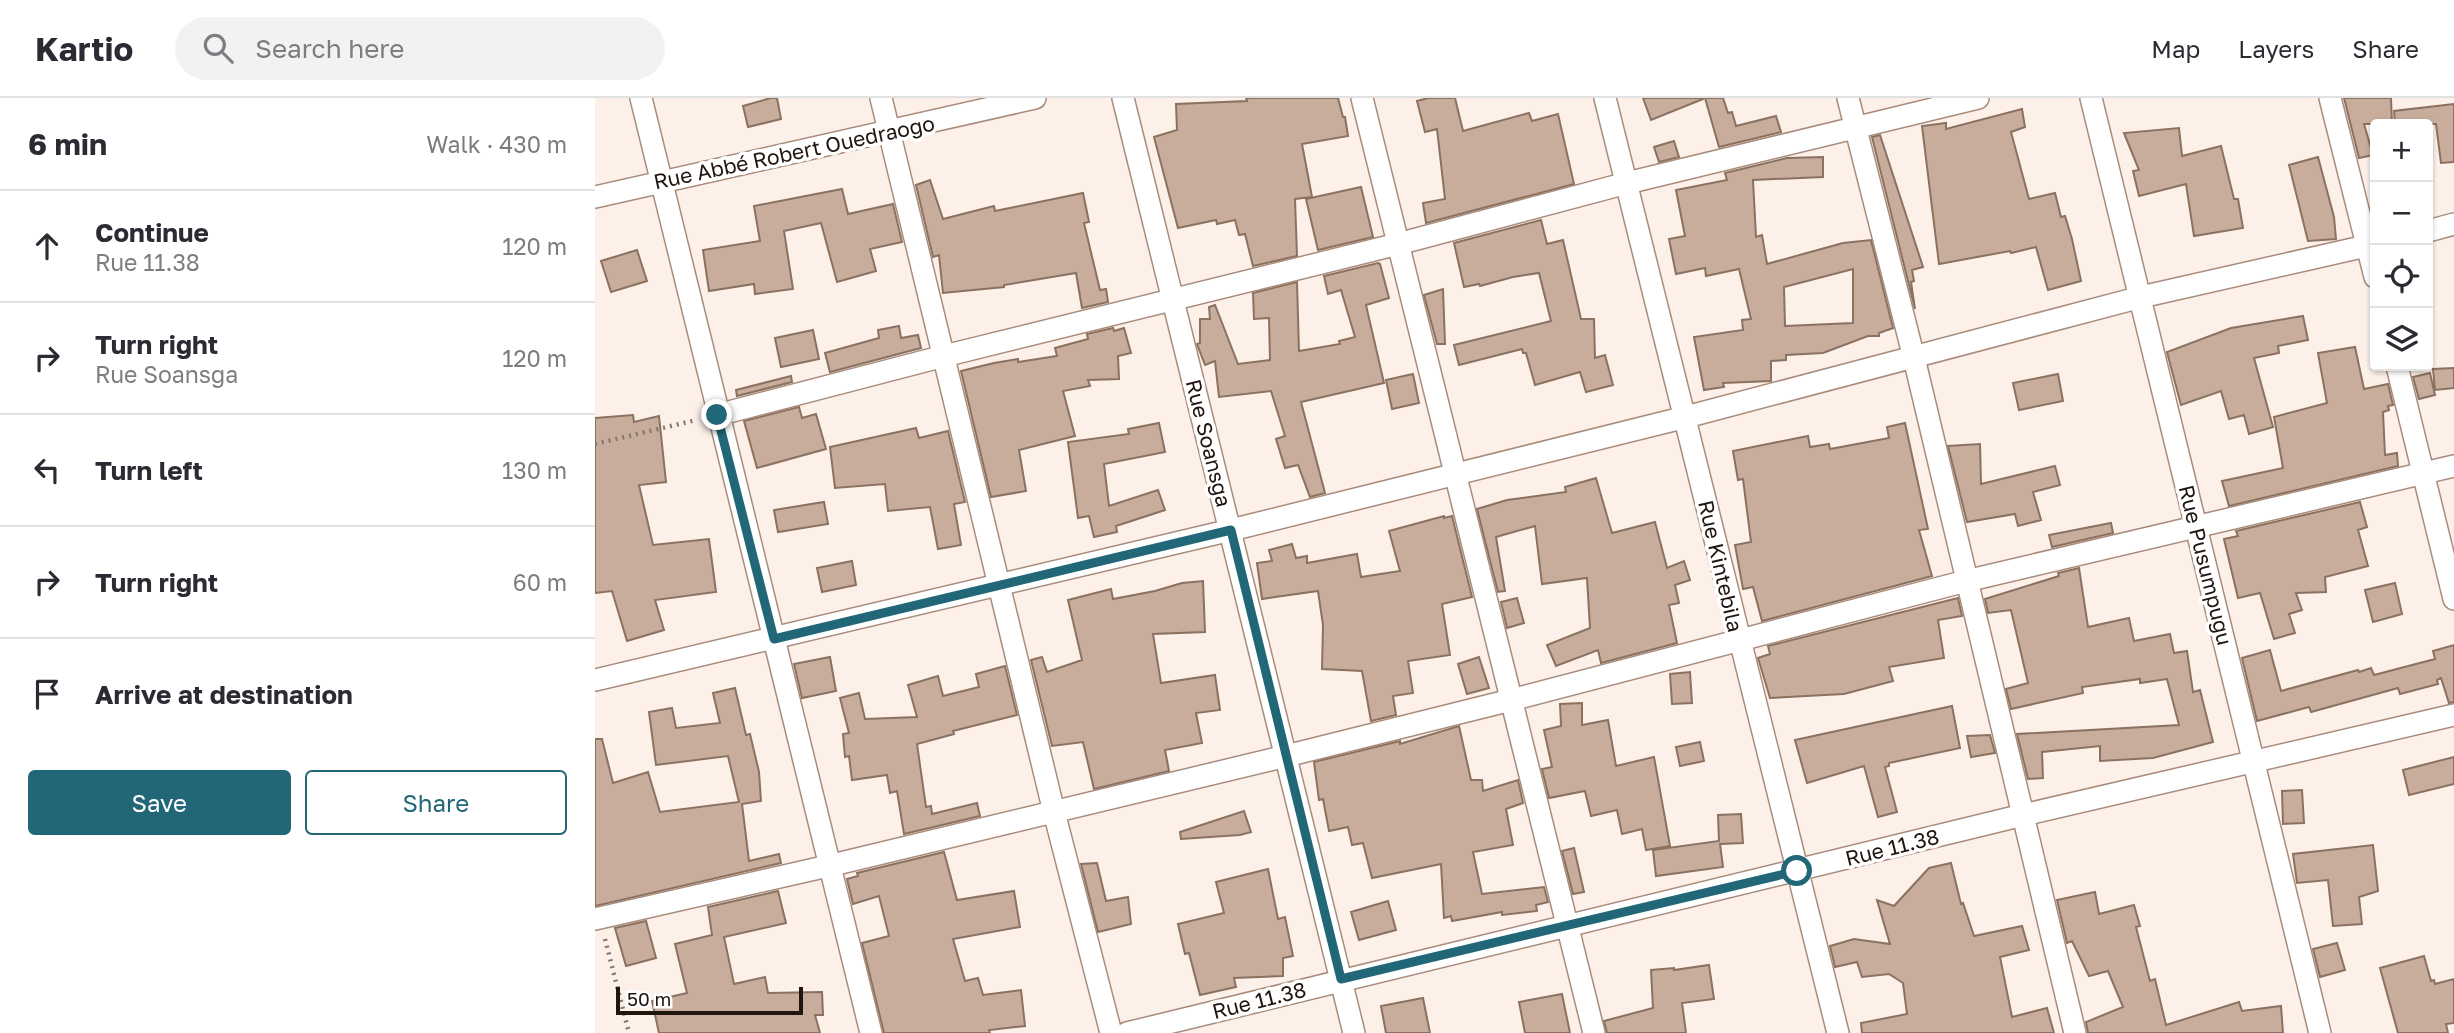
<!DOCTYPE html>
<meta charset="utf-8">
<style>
body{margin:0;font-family:"Golos Text",sans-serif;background:#f2f2f3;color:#2b2b33}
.controls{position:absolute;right:21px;top:21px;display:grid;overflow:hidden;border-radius:7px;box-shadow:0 2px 5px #0004}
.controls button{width:63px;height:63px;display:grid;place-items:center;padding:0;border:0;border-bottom:2px solid #e1e1e2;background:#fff;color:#2b2b33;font:35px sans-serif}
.scale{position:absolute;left:21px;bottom:18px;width:187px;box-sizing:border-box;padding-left:7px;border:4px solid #20150f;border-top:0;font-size:19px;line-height:24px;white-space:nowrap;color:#20150f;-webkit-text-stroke:5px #fff;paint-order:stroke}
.stop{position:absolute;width:21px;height:21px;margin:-16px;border:5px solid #216777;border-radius:50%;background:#fff}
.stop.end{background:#216777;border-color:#fff;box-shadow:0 2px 7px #0008}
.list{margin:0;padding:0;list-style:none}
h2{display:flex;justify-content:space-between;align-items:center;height:91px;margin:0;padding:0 28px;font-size:30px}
h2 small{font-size:23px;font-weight:400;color:#7c7c81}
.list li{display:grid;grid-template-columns:46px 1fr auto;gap:21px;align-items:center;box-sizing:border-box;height:112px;padding:0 28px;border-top:2px solid #e1e1e2}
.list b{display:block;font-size:26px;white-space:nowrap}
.list p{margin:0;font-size:23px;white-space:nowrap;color:#7c7c81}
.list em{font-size:23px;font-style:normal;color:#7c7c81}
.actions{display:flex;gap:14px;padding:21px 28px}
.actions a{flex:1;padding:16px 0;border:2px solid #216777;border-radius:7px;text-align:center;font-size:24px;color:#216777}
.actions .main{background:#216777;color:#fff}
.icon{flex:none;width:38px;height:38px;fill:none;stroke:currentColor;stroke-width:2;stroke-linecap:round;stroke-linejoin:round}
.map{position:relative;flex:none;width:1859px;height:935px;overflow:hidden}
header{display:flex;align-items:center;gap:42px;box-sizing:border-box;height:98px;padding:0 35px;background:#fff;border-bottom:2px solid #e1e1e2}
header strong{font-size:33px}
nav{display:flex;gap:38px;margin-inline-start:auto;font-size:24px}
.search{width:490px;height:63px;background:#f2f2f3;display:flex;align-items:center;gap:18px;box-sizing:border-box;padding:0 24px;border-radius:38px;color:#7c7c81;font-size:26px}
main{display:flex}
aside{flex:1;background:#fff}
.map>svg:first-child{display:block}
.building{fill:#c9ad9c;stroke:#8b7160;stroke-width:2;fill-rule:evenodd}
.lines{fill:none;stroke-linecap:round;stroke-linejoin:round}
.minor-casing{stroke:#a88c7c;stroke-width:24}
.path{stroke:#847872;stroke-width:4.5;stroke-dasharray:2 5;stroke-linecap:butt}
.minor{stroke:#fff;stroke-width:21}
.route{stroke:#216777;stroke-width:9}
.labels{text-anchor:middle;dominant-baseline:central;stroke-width:7;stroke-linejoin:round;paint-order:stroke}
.street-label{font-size:21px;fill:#20150f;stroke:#fff}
</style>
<header>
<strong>Kartio</strong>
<div class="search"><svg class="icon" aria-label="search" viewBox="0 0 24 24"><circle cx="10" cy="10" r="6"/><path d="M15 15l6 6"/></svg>Search here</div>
<nav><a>Map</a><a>Layers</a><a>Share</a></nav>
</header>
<main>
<aside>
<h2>6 min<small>Walk · 430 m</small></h2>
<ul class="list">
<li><svg class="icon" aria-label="ahead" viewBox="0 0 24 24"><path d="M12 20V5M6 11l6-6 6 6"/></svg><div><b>Continue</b><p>Rue 11.38</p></div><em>120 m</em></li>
<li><svg class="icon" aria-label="right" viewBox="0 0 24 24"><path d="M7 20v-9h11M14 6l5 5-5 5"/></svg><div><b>Turn right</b><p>Rue Soansga</p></div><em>120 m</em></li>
<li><svg class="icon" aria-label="left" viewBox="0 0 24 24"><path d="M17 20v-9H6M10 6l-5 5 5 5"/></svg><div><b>Turn left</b></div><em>130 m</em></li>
<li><svg class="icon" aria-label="right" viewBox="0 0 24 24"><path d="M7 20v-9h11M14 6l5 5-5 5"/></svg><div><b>Turn right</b></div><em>60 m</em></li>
<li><svg class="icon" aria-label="arrive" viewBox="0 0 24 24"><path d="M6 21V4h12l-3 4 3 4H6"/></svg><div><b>Arrive at destination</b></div></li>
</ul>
<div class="actions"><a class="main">Save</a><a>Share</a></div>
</aside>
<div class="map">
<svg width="1859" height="935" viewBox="0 0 1859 935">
<rect width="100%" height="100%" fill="#fcf0e9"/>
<!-- building -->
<path class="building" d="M176,0h6l4,21 -33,8 -5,-21z
M651,0h92l5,19h2l3,19 -46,8 10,53 -17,2 2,57 -44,10 -8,-32 -6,1 -4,-15 -18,4 -1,-4 -38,8 -24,-91 23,-7 -1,-26 71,-3z
M833,0h27l8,33 66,-18 3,8 26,-7 16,70 -148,39 -3,-20 22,-4 -8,-70 -12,3 -8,-31z
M1048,0h60v1l-52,21z
M1110,0h18l5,15 4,-1 4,14 40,-10 5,16 -62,15z
M1749,0h47l1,26h-28l9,31 -14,3z
M1859,6v58l-13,1 -5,-39h-41l-1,-13z
M1427,11l3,18 -14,5 18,67 26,-6 6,24 4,-1 7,23 9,42 -33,9 -12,-43 -25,6 -1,-2 -71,13 -17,-138 24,-3v6z
M1584,30l3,28 39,-10 13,53h4l5,29 -49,8 -8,-52 -47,12 -6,-25 6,-1 -15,-37z
M1285,37l43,132 -11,3 2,11 -3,1 4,27 -43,-172z
M1079,43l5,16 -20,5 -5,-15z
M1228,59v20l-70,3 3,57 6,-2 5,29 76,-21 28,-3 22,88 -14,5v3h-11l-45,17 -37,2v5l-15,1v20l-48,2 1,4 -20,3 -10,-53 49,-7 -1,-10 9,-1 -12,-50 -33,7 -1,-8 -29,6 -7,-35 16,-3 -9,-46 51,-10 -2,-7 62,-15zM1258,171v54l-68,3 -1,-39z
M1723,59l16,60 2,22 -28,2 -19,-76z
M335,82l13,39 51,-13 1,5 88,-18 6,29 -5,1 16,67 6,-1 2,13 -26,6 -6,-35 -72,12v2l-61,6 -4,-38 -6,2 -17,-72z
M766,89l12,50 -55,13 -12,-51z
M247,91l6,25 45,-10 9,38 -32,7 6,22 -39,11 -16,-59 -37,8 9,58 -38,5 -1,-10 -45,7 -6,-41 57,-9 -6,-35z
M946,122l6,24 16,-4 18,79h13l1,39 10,-3 8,30 -27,7 -6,-20 -45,13 -9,-32h-3l-1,-4 -63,16 -5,-20 97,-24 -12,-48 -26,4 -33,9 -1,-2 -15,3 -10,-44z
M42,152l10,31 -36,11 -10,-31z
M783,165l2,1 9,34 -23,7 18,78 -83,19 24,91 -15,4 -12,-32 -13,3 -9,-29 9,-3 -14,-45 -52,6 -4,-36 -10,4 -8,-21 3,-1v-24h10l-1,-12 6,-2 23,59 32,-4 -1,-42 -15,1 -1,-26 44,-11 2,69 41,-7 -1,-3 16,-4 -14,-47 -13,4 -4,-18z
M848,191l2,55h-8l-13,-49z
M1708,218l5,24 -30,6 1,7 -25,5 19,69 -24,7 -5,-19 -15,4 -8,-28 -40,14 -14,-53 64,-24z
M304,228l2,12 17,-3 3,13 -91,24 -5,-19 54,-15 -1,-8z
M518,230l1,3 10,-3 7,25 -13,3 1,23 -31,1 2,6 -27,5 12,45 -56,14 7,41 -35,6 -30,-126 33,-8 24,-4v3l39,-6 -2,-8 33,-9 -1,-5z
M218,232l6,29 -38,8 -6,-29z
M1760,249l9,42 24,-5 5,21 -5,1 1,4 -6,2 2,43 12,-2 1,13 -169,40 -7,-25 61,-13 -9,-51 53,-14 -9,-50z
M1859,270v20l-19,2 -2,-21z
M1835,275l5,22 -16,4 -6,-22z
M818,276l6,29 -27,6 -6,-29z
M1463,276l5,27 -44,9 -6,-27z
M196,278l1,6 -55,14 -1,-6z
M204,309l3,11 14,-4 10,35 -69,19 -13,-47z
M38,317l1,7 25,-6 7,66 -27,3 14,60 56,-6 7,53 -61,8 9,30 -37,11 -15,-50 -17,2v-175z
M564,325l6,29 -61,12 5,42 49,-16 7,20 -49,16 1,6 -23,5 -5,-21 -11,2 -10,-76 61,-8 -1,-5z
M1310,325l23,106 -9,1 13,46 -170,45 -9,-34 -10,2 -8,-44 16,-3 -8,-63 -5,1 -5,-29 75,-15 2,11 19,-3 1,5 59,-11 -2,-11z
M321,330l3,10 29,-7 17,71 -11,2 7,41 -23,4 -8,-42 -42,4 -3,-27 -50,4 -5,-41z
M1385,346l1,40 74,-18 5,19 -27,7 8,28 -23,6 -3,-12 -48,8 -19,-76z
M1001,380l16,55 43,-11 12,46 17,-7 6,19 -15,5 4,18 -10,2 8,38 -76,20 -3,-13 -42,16 -9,-21 43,-17 -3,-50 -45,6 -7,-58 -39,11 9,54 -7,1 -21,-83 30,-9 59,-8 -1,-5z
M229,404l4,22 -50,8 -4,-22z
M1765,404l7,25 -9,3 10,36 -43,11 1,15 -30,1 6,17 -13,4 6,19 -21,6 -14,-46 -22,5 -14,-59 14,-3 -2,-5z
M849,418v2l8,-2 20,81 -30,7 8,51 -42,6 5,32 -20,3 3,19 -25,6 -9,-50 -40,-2 1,-44 -5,-34 -56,8 -5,-36 15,-2 -3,-11 23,-6 4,14 11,-2v7l50,-9 4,23 39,-6 -11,-40z
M1516,425l2,10 -61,14 -3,-12z
M257,463l4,24 -34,7 -5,-24z
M1484,470l9,59 41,-9 5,23 36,-7 4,19 13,-2 6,41 7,-2 13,52 -60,16 -53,3v-15l-58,6 1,26 -15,1 -11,-45 162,-9 -12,-46 -27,4v-4l-58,8 1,6 -72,16 -5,-20 22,-6 -17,-73 -23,3 -3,-14 74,-23 -1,-3z
M608,483l2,51 -52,2 8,49 54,-8 5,35 -24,3 6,30 -37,7 4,21 -75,18 -11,-47 -31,4 -21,-86 11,-3 5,15 35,-12 -14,-60 43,-11 2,10 42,-8 27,-8z
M1800,485l7,31 -29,8 -8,-32z
M922,500l7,25 -17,5 -6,-26z
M1363,500l4,18 -24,4 6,38 -55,9 4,14 -49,13 -74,4 -12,-40 12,-4 -2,-8z
M1859,547v57l-5,1 -8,-25 -4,2 1,4 -38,10 -2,-6 -87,24 -2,-5 -52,14 -15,-63 28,-8 11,41 77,-21 1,2 12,-4 3,7 61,-16 -2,-8z
M235,559l6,34 -34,7 -8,-34z
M884,559l10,31 -22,6 -9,-30z
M410,568l12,49 -64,16 1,3 -37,10 9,63 5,-1 1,8 45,-11 3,13 -76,18 -7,-43 -7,2 -3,-18 -35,5 -3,-24 -4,1 -2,-23 6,-1 -9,-35 19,-5 6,26 52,-2 -9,-32 30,-9 5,20 36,-9 -3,-13z
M1095,574l2,31 -20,1 -2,-30z
M140,590l11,47 4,-1 9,38 2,29 -19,3 7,57 30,-7 2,9 -186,43v-167h7l11,44 35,-11 12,40 79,-10 -11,-46 -72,9 -7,-53 23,-4 4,20 44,-5 -7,-30z
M987,605v22l26,-5 8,46 38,-9 16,89 -24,4 -4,-21 -20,5 -5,-24 -26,6 -6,-25 -36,7 -7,-29 10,-2 -8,-37 17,-4 -1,-22z
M1357,608l8,42 -71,15v3l-4,1 12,45 -19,5 -14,-51 -57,17 -12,-43z
M864,628l12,54h11l1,11 35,-11 5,23 -17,6 7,36 -40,7 9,42 62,-7 4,15 -12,3 1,6 -35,4v-3l-50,9 -1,-5 -7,2 -3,-54 -69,14 -9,-35 -11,2 -4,-18 -19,4 -6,-32 -4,1 -5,-38 86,-21v3z
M1395,637l5,18 -24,4 -4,-21z
M1105,644l4,19 -24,5 -4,-19z
M1859,659v27l-45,11 -6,-25z
M1707,692l2,33 -21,1 -1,-33z
M649,713l7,21 -11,3 -59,4 -1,-7z
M1146,716l2,29 -23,1 3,23 -67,9 -3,-26 66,-9 -1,-26z
M1778,747l5,46 -19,6 3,27 -29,2 -5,-46 -31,3 -4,-29z
M979,750l10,44 -11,2 -11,-43z
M349,754l13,48 57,-9 6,36 -67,12 12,42 13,-3 5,17 38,-5 4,36 -36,4 1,3h-106l-22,-90 27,-7 -10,-40 -26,8 -6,-25 11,-3 -1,-3z
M502,765l9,38 22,-4 3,27 -33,8 -17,-68z
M1356,765l10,41 2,-1 11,33 48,-10 7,24 -29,7 12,60 35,-9 7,25h-192l-1,-10 46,-9 -4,-31 -14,-9 -27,3 -5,-15 -22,5 -5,-21 24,-7 36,5 -13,-44 17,6 35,-38z
M673,771l10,50 7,-2 8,39 -10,2v18l-49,2 2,9 -36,8 -11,-42 -4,1 -7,-30 46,-11 -8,-31z
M183,793l8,32 -62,14 10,47 31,-7 3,16 54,-1 1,23h-8l5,18h-161l-7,-32 35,-8 -12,-49 37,-9 -4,-28z
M1500,794l4,22 35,-9 6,21 -4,1 14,54 5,-2 11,46 73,-23 3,9 39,-5 2,27h-195l-2,-11 37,-15 -15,-36 -19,5 -17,-35 -5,2 -10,-43z
M793,803l8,29 -37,10 -8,-28z
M51,823l10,37 -30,8 -11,-38z
M1742,845l8,27 -25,7 -7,-28z
M1829,858l7,25 3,-1 1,4 19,-5v44l-8,1 2,9h-50l-18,-65z
M1114,867l5,34 -32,4 4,30h-79l-3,-12 49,-13 -2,-38 23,-2v2z
M967,896l8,39h-45l-6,-31z
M828,900l7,35h-44l-5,-27z"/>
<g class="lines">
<defs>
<path id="minor" d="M46,0l230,935
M286,0l173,714 57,221
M528,0l231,935
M767,0l232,935
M1010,0l233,935
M1253,0l66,260 161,675
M1496,0l229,935
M1735,0l45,179
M0,99l440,-99
M1833,133l26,-7
M1802,268l57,233
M122,317l227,-59 454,-112 229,-61 351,-85
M0,582l636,-150 455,-113 455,-120 234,-53
M0,821l233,-53 458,-110 225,-56 455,-119 488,-115
M532,935l896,-218 431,-100"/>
</defs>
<!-- minor casing -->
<use href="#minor" class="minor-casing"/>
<!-- path -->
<path class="path" d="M0,346l101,-24
M10,841l24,94"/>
<!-- minor -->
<use href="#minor" class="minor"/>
</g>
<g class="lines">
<!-- route -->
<path class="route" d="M122,317l57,224 457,-109 110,449 456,-108"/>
</g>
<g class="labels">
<!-- street labels -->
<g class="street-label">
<text transform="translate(199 54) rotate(-12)">Rue Abbé Robert Ouedraogo</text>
<text transform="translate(614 345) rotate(76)">Rue Soansga</text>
<text transform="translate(1611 467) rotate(76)">Rue Pusumpugu</text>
<text transform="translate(1126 468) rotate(77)">Rue Kintebila</text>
<text transform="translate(1297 749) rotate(-14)">Rue 11.38</text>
<text transform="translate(664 902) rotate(-14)">Rue 11.38</text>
</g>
</g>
</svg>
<div class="controls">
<button>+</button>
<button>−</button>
<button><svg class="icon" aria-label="locate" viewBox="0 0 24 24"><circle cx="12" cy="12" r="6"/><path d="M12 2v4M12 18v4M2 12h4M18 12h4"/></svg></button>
<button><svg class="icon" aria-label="layers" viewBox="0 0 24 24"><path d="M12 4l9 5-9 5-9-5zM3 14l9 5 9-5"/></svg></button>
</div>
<div class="scale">50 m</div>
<div class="stop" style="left:1202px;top:773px"></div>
<div class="stop end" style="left:122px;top:317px"></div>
</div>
</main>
